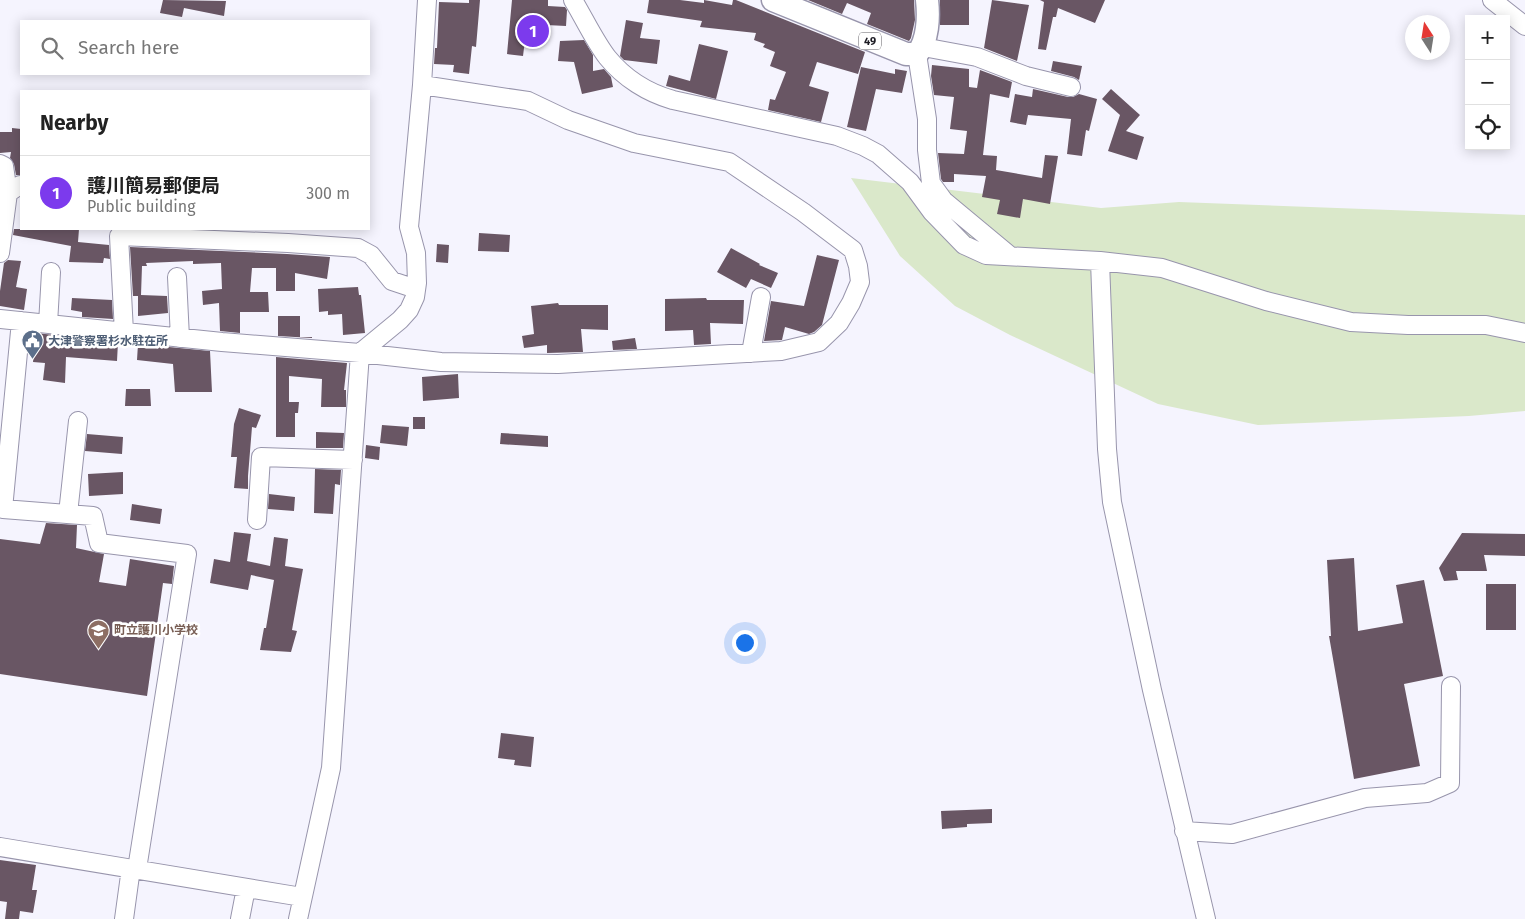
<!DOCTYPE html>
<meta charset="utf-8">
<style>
body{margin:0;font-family:"Fira Sans","Noto Sans JP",sans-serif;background:#f6f6f6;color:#222}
.controls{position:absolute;right:15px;top:15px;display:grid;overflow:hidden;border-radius:0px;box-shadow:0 2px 12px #0003}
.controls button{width:45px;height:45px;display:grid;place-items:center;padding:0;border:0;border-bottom:1px solid #e0e0e0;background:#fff;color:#222;font:25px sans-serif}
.compass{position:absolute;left:1405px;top:15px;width:45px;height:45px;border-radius:50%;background:#fff;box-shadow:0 2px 12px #0003;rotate:348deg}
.you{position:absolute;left:744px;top:642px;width:18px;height:18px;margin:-12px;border:4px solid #fff;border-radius:50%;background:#1a73e8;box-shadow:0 0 0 8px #1a73e833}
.badge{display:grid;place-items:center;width:32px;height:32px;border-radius:50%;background:#7c3aed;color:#fff;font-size:16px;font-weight:700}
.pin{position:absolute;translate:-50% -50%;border:2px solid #fff;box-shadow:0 1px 5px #0006}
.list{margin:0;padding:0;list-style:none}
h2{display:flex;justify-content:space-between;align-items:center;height:65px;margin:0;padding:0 20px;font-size:21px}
h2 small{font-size:16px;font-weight:400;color:#767676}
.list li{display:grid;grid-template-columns:32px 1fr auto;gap:15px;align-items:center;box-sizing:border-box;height:75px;padding:0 20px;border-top:1px solid #e0e0e0}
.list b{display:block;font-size:19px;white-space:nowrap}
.list p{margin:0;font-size:16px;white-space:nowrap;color:#767676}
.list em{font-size:16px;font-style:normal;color:#767676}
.icon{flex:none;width:28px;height:28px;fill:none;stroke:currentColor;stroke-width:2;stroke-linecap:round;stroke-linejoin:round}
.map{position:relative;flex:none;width:1525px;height:919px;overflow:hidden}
.search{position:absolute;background:#fff;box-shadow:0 2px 12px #0003;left:20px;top:20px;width:350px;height:55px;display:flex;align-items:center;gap:12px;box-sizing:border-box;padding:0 18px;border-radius:0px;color:#767676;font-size:19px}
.panel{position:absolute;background:#fff;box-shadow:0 2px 12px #0003;left:20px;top:90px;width:350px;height:140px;border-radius:0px}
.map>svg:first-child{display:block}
.green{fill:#dae8ca}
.building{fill:#695664}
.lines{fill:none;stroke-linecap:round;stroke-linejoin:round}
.minor-casing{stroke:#9895ac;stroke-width:20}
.major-casing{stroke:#9895ac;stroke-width:25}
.minor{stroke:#fff;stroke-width:18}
.major{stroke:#fff;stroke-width:22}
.labels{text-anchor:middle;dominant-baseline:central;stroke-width:5;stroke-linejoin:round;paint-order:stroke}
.shield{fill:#fff;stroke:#605f65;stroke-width:1}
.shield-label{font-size:11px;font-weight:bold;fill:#1c1b23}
.service-label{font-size:12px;font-weight:bold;fill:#4e5e75;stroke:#fff;text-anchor:start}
.education-label{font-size:12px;font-weight:bold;fill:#785e54;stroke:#fff;text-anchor:start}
</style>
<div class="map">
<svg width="1525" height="919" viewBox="0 0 1525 919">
<rect width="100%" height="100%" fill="#f5f4fe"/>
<!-- green -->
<path class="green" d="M851,178l250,30 78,-6 346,13v196l-56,5 -211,9 -100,-21 -148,-69 -55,-29 -55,-50z"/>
<!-- building -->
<path class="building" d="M163,0l63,1 -2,15 -40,-8 -2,9 -22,-4z
M469,0h11l-4,47 -4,-1 -3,28 -16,-2 1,-7 -20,-1 1,-16h2l2,-46 30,1z
M512,0h36v6l17,1 2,3 -1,16 -39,-2 -4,32 -16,-2z
M649,0h31l24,3v-3l28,5 1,-5h3l129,52 -7,22 -41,-12 -8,24 20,6 -8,30 -53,-12 2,-11 5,1 11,-28 -16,-6 5,-14 -12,-5 2,-3 -11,-4 2,-7 -56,-6 2,-6 -55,-8z
M808,0h106l1,20 -4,18 -2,3 -42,-17 4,-11 -24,-10 -5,11z
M940,0h29v25h-29z
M992,0l37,5 -12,56 -33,-13z
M1040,0h65l-10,23 -37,-15 -2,9h-3l-7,33 -8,-1 6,-47z
M626,20l17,3 -3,15 20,2 -3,24 -33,-4 -4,-4z
M584,40l9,15v16l11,-2 7,8 2,10 -31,7 -8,-32 -16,-1 2,-20z
M699,44l29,7 -12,48 -50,-13 3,-11 21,6z
M1053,61l29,5 -3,14 -5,-3 -23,-6z
M932,65l37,4v18l8,1 3,-18 32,12 -3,16 -19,-4 -7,61 14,1 -1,14 46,8 3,-23 13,1 -8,48 -27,-5 -3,19 -23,-4 3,-14 -18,-3 4,-21 -32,-2v8h-11l-2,-3 -3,-26 26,1 3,-23 -17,-2 4,-32 -20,-2 -3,-19z
M861,67l34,7v-5l12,2 -5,22 -26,-4 -10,42 -19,-4z
M1033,89l35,8h5l6,-3 18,5 -8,32 -3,-1 -4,26 -15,-2 4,-35 -43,-4 -2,10 -16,-3 5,-28 17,3z
M1111,89l29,26 -14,16 18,6 -7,23 -29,-9 12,-36 -18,-16z
M12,128l9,1v46h-5l-2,-11 -4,-6 1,-6 -11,1v-21h12z
M14,229h65l-1,13 31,3 1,14 -6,-1 -1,5 -34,-1 2,-16 -58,-11z
M479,233l31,2 -1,17 -31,-1z
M437,244l12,1 -1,18 -12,-1z
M130,247l157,7 43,3 -3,22 -32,-6v18h-19v-23h-24l-2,24h18l1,20h-29v21l-20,-2 -1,-28 -16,2 -1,-14 20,-2 -1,-26 -28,1v-3l-47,2 1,3h-5l-1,29 26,1 1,17 -30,3v-20h-5z
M731,248l29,16 -1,1 19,8 -7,15 -20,-9 -5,9 -29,-16z
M817,255l22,5 -17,65 -8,7 -5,2 -24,-7 -3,13 -18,1 7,-40 33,5z
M8,260l13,1 -5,26 11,2 -3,21 -24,-4v-15l4,-28z
M358,287l1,8h2l4,38 -22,2 -1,-21 -14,1v-4l-9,1 -1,-23z
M72,298l40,2 1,19 -31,-2v-5l-11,-2z
M706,298l1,2h37l-1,24 -33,-1 1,21 -17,1 -1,-15 -28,1v-32z
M558,303l1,2h49v25l-27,-1 2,23 -36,1v-8l-23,3 -2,-12 12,-2 -3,-28z
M278,316h22v21h12v1l-34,-2z
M36,333l82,9 -1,19 -51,-4 -1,26 -22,-3 2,-17 -12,-1z
M635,338l2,11 -24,1 -1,-9z
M138,344l72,7 2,41h-37l-2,-28 -36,-4z
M276,357l71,6 -3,27h2v17h-25l1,-28 -33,-3v26h10l-1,11h-3v24h-19z
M458,374l1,24 -36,3 -1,-24z
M126,389h24l1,17h-26z
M239,408l22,7 -5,13 -4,-1 -4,49v13l-14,-1 3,-31h-6l3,-33z
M413,417h12v12h-12z
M382,425l27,2 -2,19 -27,-3z
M316,432l28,1 -1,15h-27z
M501,433l47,3v11l-48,-3z
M87,434l36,3 -1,17 -37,-3z
M366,445l14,2 -1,13 -14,-2z
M315,469l26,1 -1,15 -5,-1 -2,30 -19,-1z
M123,472v22l-34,2 -1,-22z
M269,494l26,3 -1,14 -26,-2z
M132,504l30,5 -2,15 -30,-4z
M46,523l31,2 -1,23 28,6 -5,28 27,4 4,-27 44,7 -2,18 -9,-1 -16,113 -147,-22v-135l40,5z
M234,532l17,2 -4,27 23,5 4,-29 14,2 -3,27 18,3 -11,61 5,1 -6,21 -31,-2 4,-22h2l8,-48 -23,-5 -3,15 -38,-7 4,-24 16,3z
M1462,533l63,1v22l-41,-1 3,16h-31l2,9 -14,1 -5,-13z
M1354,558l4,73 45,-8 -7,-38 28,-5 19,96 -39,8 16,82 -66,13 -25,-143h2l-4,-76z
M1486,584h30v46h-30z
M501,733l33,4 -3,30 -17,-2 1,-5 -17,-2z
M992,809v14l-25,1v3l-25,2 -1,-18z
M0,860l36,5 -4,25h5l-4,23 -13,-2 -1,8h-14l2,-17 -7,-1z"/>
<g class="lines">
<defs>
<path id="minor" d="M573,0c11,18 21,40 34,57 17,21 41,36 66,43l164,36 26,10 15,8 32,28 22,30 32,33 22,10 114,6 62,7 104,33 85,21 57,3h78l39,8
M1492,0l33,26
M923,47l54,10 49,19 45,11
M917,54l10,65v31l4,33 13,18 65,54
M0,164l4,2 4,27
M0,253l8,-60 12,-8
M1100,261l7,188 5,53 40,188 54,229
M177,277l3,61
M0,319l222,23 138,11 81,9 117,2 223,-13 38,-9 20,-19 12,-20 9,-21 -2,-16 -5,-16 -50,-38 -74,-50 -95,-19 -66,-23 -40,-19 -106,-16
M21,321l-18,188 90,7 6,27 88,11 -50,315
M48,324l3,-52
M124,332l-5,-96 169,7 70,5 13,7 21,26 24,8
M751,353l10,-56
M68,514l10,-93
M257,520l4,-63 92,3
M1184,831l48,3 133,-36 62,-5 23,-10 1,-97
M0,847l302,50
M124,919l7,-51
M240,919l6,-31
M298,919l33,-151 29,-415 40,-33 9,-10 6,-13 2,-14 -1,-30 -7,-26 13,-142 5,-85"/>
<path id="major" d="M773,0l133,54h11c11,-13 12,-37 10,-54"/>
</defs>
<!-- minor casing -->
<use href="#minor" class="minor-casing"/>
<!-- major casing -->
<use href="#major" class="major-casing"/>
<!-- minor -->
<use href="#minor" class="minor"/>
<!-- major -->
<use href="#major" class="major"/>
</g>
<!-- icons -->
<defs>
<symbol id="civic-pin" viewBox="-11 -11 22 30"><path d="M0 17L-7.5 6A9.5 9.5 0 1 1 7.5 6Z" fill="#5c6f8a" stroke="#fff"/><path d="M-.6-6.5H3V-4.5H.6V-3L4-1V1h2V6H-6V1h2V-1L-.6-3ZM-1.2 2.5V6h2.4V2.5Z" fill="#fff"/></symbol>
<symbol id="school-pin" viewBox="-11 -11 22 30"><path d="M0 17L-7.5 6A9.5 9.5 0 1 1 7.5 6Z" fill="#8d6e63" stroke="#fff"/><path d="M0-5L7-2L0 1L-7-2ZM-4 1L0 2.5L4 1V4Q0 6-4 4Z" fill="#fff"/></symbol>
</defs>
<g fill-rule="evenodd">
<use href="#civic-pin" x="20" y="328" width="25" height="34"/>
<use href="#school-pin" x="86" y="618" width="25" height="34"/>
</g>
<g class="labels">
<!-- shield labels -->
<rect class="shield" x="859" y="32.5" width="22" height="17" rx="4"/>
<g class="shield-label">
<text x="870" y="41">49</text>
</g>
<!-- service labels -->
<g class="service-label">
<text x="48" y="341">大津警察署杉水駐在所</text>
</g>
<!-- education labels -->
<g class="education-label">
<text x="114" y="630">町立護川小学校</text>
</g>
</g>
</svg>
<div class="controls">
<button>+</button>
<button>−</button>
<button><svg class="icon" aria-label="locate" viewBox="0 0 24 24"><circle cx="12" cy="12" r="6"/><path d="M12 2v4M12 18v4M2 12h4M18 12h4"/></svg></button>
</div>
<svg class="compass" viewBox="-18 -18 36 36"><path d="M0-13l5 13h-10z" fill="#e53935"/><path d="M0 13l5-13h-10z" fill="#767676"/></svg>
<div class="you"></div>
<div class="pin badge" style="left:533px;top:31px">1</div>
<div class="search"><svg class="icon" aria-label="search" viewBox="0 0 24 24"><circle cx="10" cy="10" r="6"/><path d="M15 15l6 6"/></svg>Search here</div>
<section class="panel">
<h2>Nearby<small></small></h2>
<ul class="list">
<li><span class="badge">1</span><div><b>護川簡易郵便局</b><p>Public building</p></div><em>300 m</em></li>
</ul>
</section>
</div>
